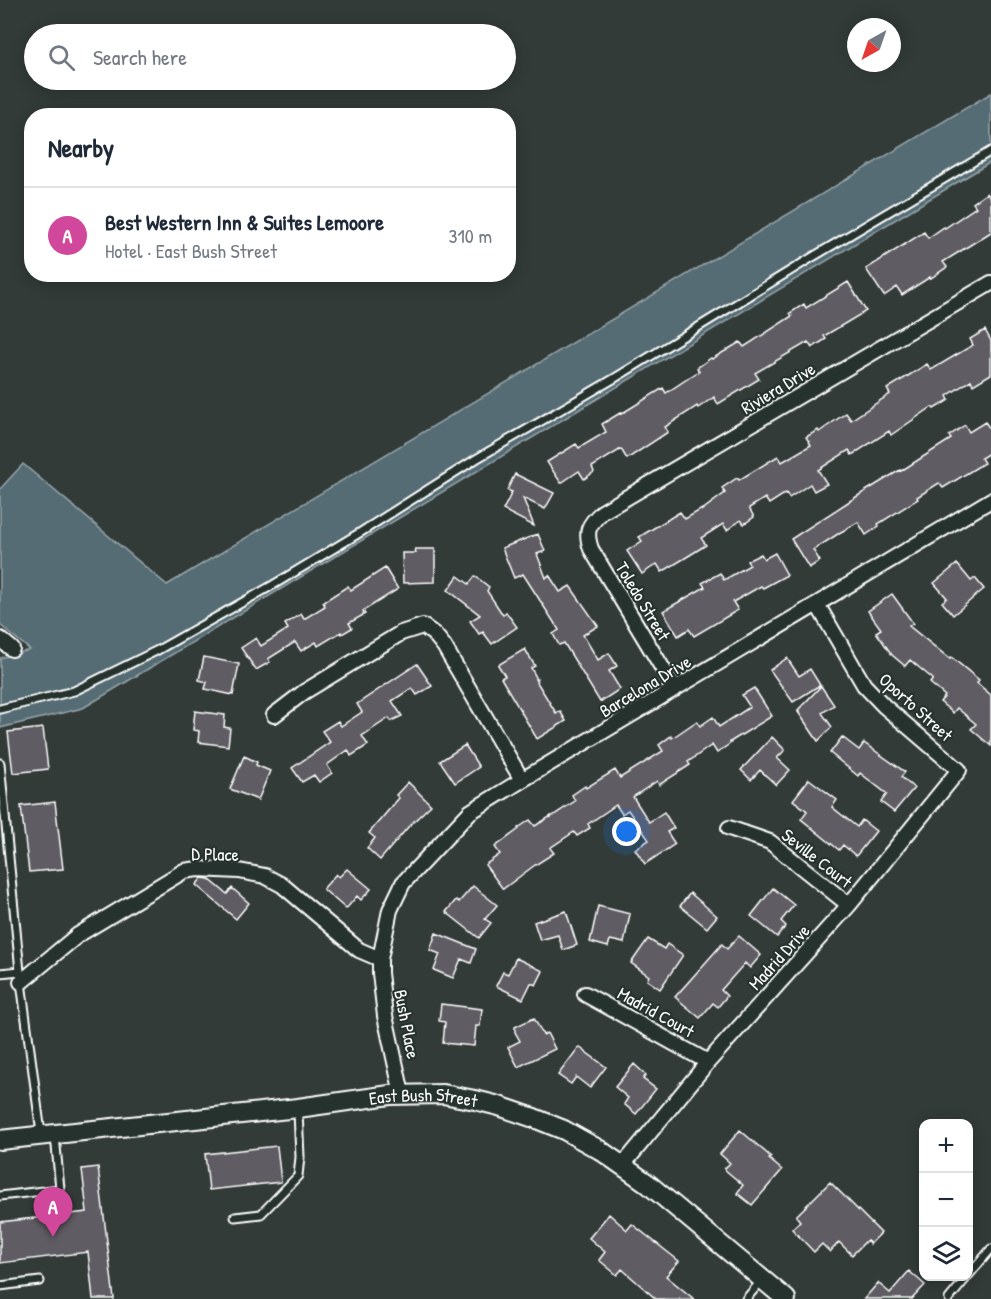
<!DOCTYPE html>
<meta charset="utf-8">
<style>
body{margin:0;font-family:"Patrick Hand",sans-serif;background:#f6f6f7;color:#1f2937}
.controls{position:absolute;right:18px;bottom:18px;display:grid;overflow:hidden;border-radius:12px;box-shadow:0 3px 15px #0003}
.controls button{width:54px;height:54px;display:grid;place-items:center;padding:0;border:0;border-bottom:2px solid #e0e1e3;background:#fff;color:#1f2937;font:30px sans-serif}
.compass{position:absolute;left:847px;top:18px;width:54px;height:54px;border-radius:50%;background:#fff;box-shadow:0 3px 15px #0003;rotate:220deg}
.you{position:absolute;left:627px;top:832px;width:21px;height:21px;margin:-15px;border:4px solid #fff;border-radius:50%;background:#1a73e8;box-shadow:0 0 0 9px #1a73e833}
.badge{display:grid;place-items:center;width:39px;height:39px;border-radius:50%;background:#db2777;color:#fff;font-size:20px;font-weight:700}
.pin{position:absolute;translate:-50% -50px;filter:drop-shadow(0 2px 3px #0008)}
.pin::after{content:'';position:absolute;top:32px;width:21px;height:18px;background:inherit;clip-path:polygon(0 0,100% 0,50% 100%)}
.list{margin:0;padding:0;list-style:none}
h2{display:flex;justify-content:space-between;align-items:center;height:78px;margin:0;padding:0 24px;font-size:26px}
h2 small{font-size:20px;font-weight:400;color:#747a83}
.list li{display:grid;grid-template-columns:39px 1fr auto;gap:18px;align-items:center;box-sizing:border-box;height:96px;padding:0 24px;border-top:2px solid #e0e1e3}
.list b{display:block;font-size:22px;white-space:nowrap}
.list p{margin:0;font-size:20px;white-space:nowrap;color:#747a83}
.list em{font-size:20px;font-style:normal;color:#747a83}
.icon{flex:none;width:33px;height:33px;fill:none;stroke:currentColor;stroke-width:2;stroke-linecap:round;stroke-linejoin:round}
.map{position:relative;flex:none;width:991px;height:1299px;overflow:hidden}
.search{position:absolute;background:#fff;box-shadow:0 3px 15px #0003;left:24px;top:24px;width:492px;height:66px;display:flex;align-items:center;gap:15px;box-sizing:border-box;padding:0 21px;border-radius:33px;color:#747a83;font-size:22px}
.panel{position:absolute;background:#fff;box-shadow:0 3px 15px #0003;left:24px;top:108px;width:492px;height:174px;border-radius:24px}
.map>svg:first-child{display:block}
.water{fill:#556c74;stroke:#99a7ac;stroke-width:1.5}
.building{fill:#615b64;stroke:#fff;stroke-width:1.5}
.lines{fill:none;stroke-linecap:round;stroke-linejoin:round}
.lane-casing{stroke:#fff;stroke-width:11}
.street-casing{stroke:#fff;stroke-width:18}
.secondary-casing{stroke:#fff;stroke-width:22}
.lane{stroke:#26332d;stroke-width:7}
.street{stroke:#26332d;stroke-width:14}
.secondary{stroke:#26332d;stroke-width:18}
.labels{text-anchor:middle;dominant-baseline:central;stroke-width:4.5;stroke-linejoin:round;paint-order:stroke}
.street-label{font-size:18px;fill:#fff;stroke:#26332d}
</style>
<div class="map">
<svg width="991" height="1299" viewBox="0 0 991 1299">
<rect width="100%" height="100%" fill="#323b38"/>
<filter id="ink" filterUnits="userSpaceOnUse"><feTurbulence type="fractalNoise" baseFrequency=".0167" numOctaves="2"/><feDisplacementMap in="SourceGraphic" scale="12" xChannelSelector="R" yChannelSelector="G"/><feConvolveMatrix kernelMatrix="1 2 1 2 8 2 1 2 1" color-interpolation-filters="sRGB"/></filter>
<g filter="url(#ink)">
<!-- water -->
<path class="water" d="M991,93v69l-908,546 -83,20v-70l30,-8 -30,-25v-136l23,-25 144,121z"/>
<!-- building -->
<path class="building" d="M987,193l4,6v33l-48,30 4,5 -16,11 -1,-1 -28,18 -5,-8 -13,9 -18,-27 58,-37 4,6 16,-11 1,1 31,-21 -3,-4z
M848,282l18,29 -42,25 2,3 -14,9 -4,-6 -53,31 4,6 -41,25 -4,-7 -16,11 -1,-2 -32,21 3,5 -41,27 -6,-10 -29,18 2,5 -10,7 -5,-8 -18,12 -14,-21 29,-18 3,4 27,-16 -4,-8 18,-11 1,1 42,-26 3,5 33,-22 -2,-3 14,-10 1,1 28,-17 4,5 48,-31 -2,-3 14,-9 2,4z
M985,330l6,11v33l-18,11 -2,-5 -24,16 2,4 -15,9 -2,-2 -41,28 -2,-4 -37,24 -3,-5 -31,20 9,14 -13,7 -4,-7 -21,14 -3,-5 -17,11 -4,-6 -16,10 5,9 -10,7 -3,-4 -14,10 -4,-6 -22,14 5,7 -16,10 -28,17 -5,-8 -15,10 -15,-23 15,-10 -3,-4 41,-25 5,7 17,-10v1l23,-17 -3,-5 15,-10 2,2 39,-24 4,6 29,-17 -5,-8 12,-7 1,2 27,-19 5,7 39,-26 -3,-5 40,-25 4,6 42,-25 -3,-6z
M985,422l6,8v22l-10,6 3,5 -41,25 -4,-5 -22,14 1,2 -40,25 1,2 -13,9 -8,-13 -17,10 -28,18 7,11 -11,7 -18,-29 65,-42 44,-27 1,1 50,-32 -2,-3 16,-11 4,7z
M515,474l39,19 -9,16 -22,-11 11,28 -31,-16 9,-18 -5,-2z
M538,534l7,17 -8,3 9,24 3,-3 11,17 10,-6 28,40 -15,9 15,25 11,-7 8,13 -8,5 11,18 -20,13 -36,-59 -5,2 -6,-11 6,-4 -36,-56 -9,4 -12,-30z
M415,549h20v33l-32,1 -1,-30h14z
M775,553l12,22 -24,13 -2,-2 -28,16 5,8 -44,26 -5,-7 -11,7 -15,-25 42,-24 -3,-4 18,-10 4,7 26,-15 -3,-4 14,-7 3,5z
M957,564l14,17 4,-3 9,11 -31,26 -11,-13 5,-4 -13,-15z
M385,568l13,21 -35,22 2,3 -16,9 3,5 -10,6 -1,-2 -23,14 -2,-4 -15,9 -6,-9 -27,17 2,3 -14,8 -15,-22 15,-10 5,8 27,-17 -3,-5 16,-10 3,5 21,-13 -2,-4 25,-16 3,4z
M458,576l11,8 6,-8 14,11 -2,4 16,24 3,-3 11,15 -25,17 -9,-12 -4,2 -9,-13 10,-6 -32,-25z
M892,594l21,29 -4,3 41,33 1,-2 28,23 -2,3 14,12v51l-20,-17 5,-5 -19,-16 -4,5 -13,-11 5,-6 -15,-13 3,-4 -23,-19 -5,6 -13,-11 -16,-23 5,-3 -13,-18z
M525,649l10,17 -4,2 6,11h-2l21,34 4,-2 6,10 -29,18 -36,-61 4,-2 -7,-11z
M204,657l35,7 -6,31 -28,-6 2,-7 -8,-2z
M787,658l12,18 11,-7 10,16 -27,17 -23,-32z
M417,664l15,22 -15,9 -5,-7 -20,13 10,15 -11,5 -2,-3 -27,18 6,9 -17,11 -3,-6 -21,15 5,8 -13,9 -5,-7 -12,7 -10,-14 38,-26 -8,-11 16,-10 3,5 21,-14 -5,-8z
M821,686l13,19 -12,8 10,14 -14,14 -20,-29h1l-1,-2z
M754,688l18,28 -42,26 1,1 -14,10 -5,-8 -24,17 2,3 -31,20 -2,-4 -24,16 16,25 15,-10 10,16 -7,4 8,12 -30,20 -10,-15 14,-9 -21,-30 -6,4 -6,-9 -28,19 2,4 -13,8 -3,-4 -24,16 4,5 -19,12 -32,24 -18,-24 15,-11 -5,-7 24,-18 -1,-1 12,-8 5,6 16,-10v1l24,-16 -3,-6 13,-9 1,2 29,-18 5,8 43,-27 -4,-6 12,-9 1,2 25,-17 3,5 13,-9 6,10 31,-20 -8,-12z
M195,711l30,4 -1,12 6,1 -2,18 -30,-4 1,-11 -6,-1z
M43,728l5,41 -35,4 -5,-41z
M772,737l13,13 -8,8 13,12 -14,15 -16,-15 -9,10 -10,-10z
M842,737l17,13 5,-7 41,29 -4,5 13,11 -20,24 -13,-10 6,-8 -27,-21 -2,3 -28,-23z
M465,745l14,22 -24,16 -15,-22z
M244,756l13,6 -1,3 14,6 -12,29 -28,-11z
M809,779l28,21 -5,7 25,20 5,-7 14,11 -20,25 -13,-11 -4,5 -38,-31 6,-8 -14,-11z
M408,782l23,23 -22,21 -29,34 -13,-12 8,-10 -6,-5 30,-35 -3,-3z
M55,802l8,67 -34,3 -8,-66z
M347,869l24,20 -10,11 -4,-4 -11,13 -23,-20 13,-15 3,3z
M202,878l7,1 18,15 5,-6 17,15 -13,16 -40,-34z
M473,886l24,19 -12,14 6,4 -12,15 -33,-26 10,-12 3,2z
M773,888l21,17 -13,16 5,5 -9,11 -26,-21z
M690,893l27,23 -10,12 -27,-22z
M598,906l32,8 -6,29 -14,-3 -2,7 -18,-5z
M566,911l11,34 -14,5 -5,-15 -18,5 -6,-18z
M436,933l40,16 -5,14 -10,-4 -8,19 -19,-8 6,-16 -10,-4z
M739,936l22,19 -11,13 -5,-5 -24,27 6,6 -9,11 -5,-4 -13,15 -25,-21 47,-53 5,5z
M648,939l16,10 3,-5 16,11 -23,34 -13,-9 2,-4 -18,-13z
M516,958l27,13 -7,14 -5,-2 -8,16 -27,-13 7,-14 5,2z
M441,1004l41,5 -2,17h-4l-2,20 -31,-3 2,-21 -6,-1z
M534,1018l9,17 4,-2 8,16 -37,18 -10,-20 12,-6 -5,-9v-5z
M579,1047l27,20 -16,21 -14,-11 -5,7 -13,-9z
M634,1064l12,11 -3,4 13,10 -20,25 -12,-10 4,-6 -13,-11z
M740,1130l31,27 -2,2 13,11 -30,35 -15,-12 6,-8 -19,-16 6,-6 -10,-9z
M277,1146l4,36 -72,8 -4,-36z
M98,1167l16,132h-21l-5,-47 -88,11v-41l87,-10 -5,-43z
M830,1182l51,51 -11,11 -3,-4 -15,15 -13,-13 -9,10 -8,-8 -8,8 -22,-23 8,-8 -4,-5z
M609,1214l18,16 5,-6 47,37 -13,15 28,23h-38l-34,-30 -5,6 -18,-15 6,-8 -16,-14z
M909,1271l16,14 -13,14h-48l14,-16 12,10z"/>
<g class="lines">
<defs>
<path id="lane" d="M0,709l74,-18 84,-41 115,-65 88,-53 115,-73 139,-81 196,-120 180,-107
M0,763l21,219 20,151
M0,973l20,-2
M0,1196l60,-7 -5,-54
M235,1217l26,-3 37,-38 2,-19 -2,-46
M968,1276l23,-27
M0,1286l40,-5
M746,1299l16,-19
M949,1299l19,-23"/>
<path id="street" d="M0,639l12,10
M675,689l-84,-140c-6,-18 -3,-24 11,-37l389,-229
M274,715l30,-23 97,-59 22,-7 12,9 9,11 78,134
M729,828l41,14 79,63
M21,982l57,-47 106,-64 14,-2 41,2 26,5 17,9 77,65 21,9
M585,994l123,68
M402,1094l-17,-78 -5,-43v-14l10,-49 13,-27 67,-71 52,-32 469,-280
M623,1165l85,-103 141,-157 110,-135 -75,-64 -20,-21 -47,-81"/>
<g id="secondary">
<path id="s1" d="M0,1140l298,-32 92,-13 53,-1 32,6 24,6 35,12 30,12 36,20 47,33 139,116"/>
</g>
</defs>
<!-- lane casing -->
<use href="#lane" class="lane-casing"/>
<!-- street casing -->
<use href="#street" class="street-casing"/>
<!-- secondary casing -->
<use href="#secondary" class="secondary-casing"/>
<!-- lane -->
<use href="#lane" class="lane"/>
<!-- street -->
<use href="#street" class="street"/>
<!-- secondary -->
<use href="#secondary" class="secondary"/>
</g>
</g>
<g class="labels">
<!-- street labels -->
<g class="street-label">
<text transform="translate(778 388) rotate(-31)">Riviera Drive</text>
<text transform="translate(643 601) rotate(59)">Toledo Street</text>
<text transform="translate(645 686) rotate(-31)">Barcelona Drive</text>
<text transform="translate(916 707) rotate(42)">Oporto Street</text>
<text transform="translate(215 854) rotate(1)">D Place</text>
<text transform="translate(817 858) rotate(38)">Seville Court</text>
<text transform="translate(779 957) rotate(-48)">Madrid Drive</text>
<text transform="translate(656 1012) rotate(29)">Madrid Court</text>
<text transform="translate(407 1024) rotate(79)">Bush Place</text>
<text stroke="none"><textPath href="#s1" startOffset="426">East Bush Street</textPath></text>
</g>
</g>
</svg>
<div class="controls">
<button>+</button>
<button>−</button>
<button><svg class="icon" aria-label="layers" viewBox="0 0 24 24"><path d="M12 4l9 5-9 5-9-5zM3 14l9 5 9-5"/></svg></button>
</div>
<svg class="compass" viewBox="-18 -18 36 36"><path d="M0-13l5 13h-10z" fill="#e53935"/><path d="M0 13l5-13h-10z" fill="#747a83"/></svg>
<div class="you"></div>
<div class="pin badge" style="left:53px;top:1237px;background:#d1479c">A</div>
<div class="search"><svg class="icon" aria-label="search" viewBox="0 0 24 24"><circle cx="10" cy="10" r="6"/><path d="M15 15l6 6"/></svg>Search here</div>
<section class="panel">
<h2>Nearby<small></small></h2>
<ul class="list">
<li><span class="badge" style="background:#d1479c">A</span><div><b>Best Western Inn &amp; Suites Lemoore</b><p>Hotel · East Bush Street</p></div><em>310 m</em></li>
</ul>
</section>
</div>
